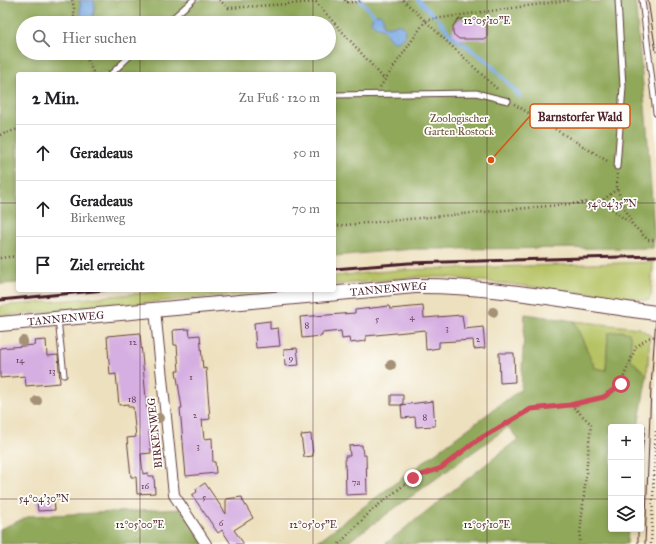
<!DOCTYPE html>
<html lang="de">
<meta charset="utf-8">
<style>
body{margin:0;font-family:"IM FELL Great Primer",serif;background:#f2f2f2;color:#202124}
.controls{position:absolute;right:12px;bottom:12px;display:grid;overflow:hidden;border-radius:4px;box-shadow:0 2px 6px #0003}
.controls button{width:36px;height:36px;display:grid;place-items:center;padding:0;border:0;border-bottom:1px solid #e0e0e0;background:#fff;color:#202124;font:20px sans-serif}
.stop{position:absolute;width:12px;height:12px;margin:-9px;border:3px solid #d1495b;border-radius:50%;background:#fff}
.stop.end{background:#d1495b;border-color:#fff;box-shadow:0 1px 4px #0008}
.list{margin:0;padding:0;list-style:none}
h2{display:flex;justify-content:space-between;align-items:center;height:52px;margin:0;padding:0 16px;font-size:17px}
h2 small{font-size:13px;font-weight:400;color:#757577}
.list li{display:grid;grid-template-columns:26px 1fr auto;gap:12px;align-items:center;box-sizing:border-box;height:56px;padding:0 16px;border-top:1px solid #e0e0e0}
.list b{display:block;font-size:15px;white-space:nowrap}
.list p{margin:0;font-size:13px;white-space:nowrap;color:#757577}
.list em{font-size:13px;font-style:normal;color:#757577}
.icon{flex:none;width:22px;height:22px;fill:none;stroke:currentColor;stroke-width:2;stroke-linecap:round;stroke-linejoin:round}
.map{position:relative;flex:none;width:656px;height:544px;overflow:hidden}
.search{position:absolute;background:#fff;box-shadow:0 2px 6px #0003;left:16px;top:16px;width:320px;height:44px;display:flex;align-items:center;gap:10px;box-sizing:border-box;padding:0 14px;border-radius:22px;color:#757577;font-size:15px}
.panel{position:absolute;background:#fff;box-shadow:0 2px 6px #0003;left:16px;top:72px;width:320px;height:220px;border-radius:4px}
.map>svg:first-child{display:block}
.green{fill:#b6c264;stroke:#807048}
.forest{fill:#90a85a;stroke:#6d6442;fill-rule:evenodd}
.water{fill:#78a8e2;stroke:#616486}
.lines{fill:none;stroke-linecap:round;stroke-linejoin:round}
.stream{stroke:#78a8e2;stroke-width:4}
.building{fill:#d6afe2}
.lane-casing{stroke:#623c41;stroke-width:7}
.street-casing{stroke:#623c41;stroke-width:12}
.secondary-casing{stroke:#623c41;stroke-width:16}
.path{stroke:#623c41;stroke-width:2.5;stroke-dasharray:1 3;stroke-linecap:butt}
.lane{stroke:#fff;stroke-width:5}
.street{stroke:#fff;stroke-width:10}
.secondary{stroke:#fff;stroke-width:14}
.tram{stroke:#4a1f2b;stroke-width:1}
.rail{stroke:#4a1f2b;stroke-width:3}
.tree{fill:#a59176}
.route{stroke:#d1495b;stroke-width:5}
.ticks{fill:none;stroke:#4a1f2b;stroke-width:1;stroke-opacity:0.45}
.labels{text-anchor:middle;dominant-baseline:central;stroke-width:3.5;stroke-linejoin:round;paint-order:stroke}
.number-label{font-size:9px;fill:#6d4359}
.park-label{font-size:11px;fill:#6a503c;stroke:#fdfcf7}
.street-label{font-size:11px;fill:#4a1f2b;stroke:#fdfcf7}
.ticks-label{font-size:10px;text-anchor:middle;fill:#4a1f2b;stroke:#fdfcf7;stroke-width:3.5;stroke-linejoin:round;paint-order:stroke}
.leader{fill:none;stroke:#d8530f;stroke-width:1.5}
.callout-dot{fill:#d8530f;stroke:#fdfcf7;stroke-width:1.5}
.callout{fill:#fdfcf7;stroke:#d8530f;stroke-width:1.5}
.callout-label{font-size:12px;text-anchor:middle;font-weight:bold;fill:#4a1f2b}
</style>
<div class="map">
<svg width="656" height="544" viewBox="0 0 656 544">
<rect width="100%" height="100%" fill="#fdfcf7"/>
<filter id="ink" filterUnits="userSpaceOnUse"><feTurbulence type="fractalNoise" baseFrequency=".025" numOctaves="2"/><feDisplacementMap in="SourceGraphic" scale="8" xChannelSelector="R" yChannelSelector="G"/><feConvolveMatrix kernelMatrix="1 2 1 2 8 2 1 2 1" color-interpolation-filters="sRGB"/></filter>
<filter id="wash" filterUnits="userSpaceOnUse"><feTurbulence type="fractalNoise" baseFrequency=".012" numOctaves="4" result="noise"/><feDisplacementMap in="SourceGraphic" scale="16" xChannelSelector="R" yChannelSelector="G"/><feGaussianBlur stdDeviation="0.9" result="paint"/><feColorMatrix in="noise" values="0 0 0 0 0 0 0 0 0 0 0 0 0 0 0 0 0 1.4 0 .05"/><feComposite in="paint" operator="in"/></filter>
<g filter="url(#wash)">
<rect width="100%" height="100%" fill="#ede0be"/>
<!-- green -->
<path class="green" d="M653,262l-2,34 -2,4h-5l-196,-23h-31l-83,8v-9l65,-6z
M177,290h110l-287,26v-10z
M574,321l65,7 11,7 -3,40 -17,-16 1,-20 -23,-6 -2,37 -11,-2z"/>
<!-- forest -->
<path class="forest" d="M0,0h590l1,2 44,-2 12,128 7,106 -1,14 -240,1 -79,7v-182h-316v209l-18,1zM23,23h306v30h-306z
M525,314l49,7 21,47 11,2 2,-37 13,-2 8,2 2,6 -1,20 17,16 -9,52h-27v102h17l-1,15h-242l133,-105 -10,-12 -163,117h-31l207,-155z
M182,509l24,35h-206v-15l30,-13z"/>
<!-- water -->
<path class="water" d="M80,0h14l1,8 -4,15h-10z
M380,14l3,3 1,9c8,2 16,-6 21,3l-1,9c-16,12 -15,-6 -23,-10 -5,-2 -7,-1 -10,-7l3,-6z"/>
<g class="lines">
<!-- stream -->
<path class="stream" d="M360,0l14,15
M418,0l17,16
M439,20l12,15 35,25 34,36"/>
</g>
<g id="blocks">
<!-- building -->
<path class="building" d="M459,19h28v20h-28l-6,-5v-8z
M389,306l1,3 33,-3 1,12 38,-3 2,14 19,-2 2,21 -11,1 -1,-9 -34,2v6l-13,2 -1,-20 -59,6v5l-16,2 -1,-5 -7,1 -1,-8 -19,2v3l-20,2 -2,-21 55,-4v-3z
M270,321v8l8,-1 2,18 -24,2 -2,-25z
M189,329l1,7 10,-1 3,34 3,-1 4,51 -8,1 2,19 8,-1 1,24h2l1,11 -30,3 -6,-68h2l-6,-37h3l-2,-26h-3l-1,-15z
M140,333l11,120 -10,1 2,20 5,-1v3h6l1,17 -18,1 -1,-17h-5l-4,-39 9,-1 -3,-30h-5v-3l-9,1 -3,-31 -6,1 -3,-39z
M46,340l1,16 11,-1 2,28 -34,3 -1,-10 -25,2v-30l35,-3 -1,-4z
M297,348l2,17 -14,1 -1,-17z
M499,353h15l1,29 -15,1z
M391,395h12v10h-12z
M433,401l2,25 -19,1 -1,-10 -13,1 -1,-13z
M311,434l2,22 -9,1 -3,-22z
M362,445l1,10h3l1,39 -21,1 -1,-39h5l-1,-10z
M205,483l21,31v-15l16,-2 1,4 10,17 -19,12 10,14h-13l-9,-14 -4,3 -26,-38 5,-3 -1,-3z
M43,500h11l1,10 -17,1 -1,-10z"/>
</g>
</g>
<g filter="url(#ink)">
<use href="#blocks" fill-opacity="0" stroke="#623c41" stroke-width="1"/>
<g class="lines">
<defs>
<path id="lane" d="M642,0l14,113
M167,23l26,-23
M111,74l22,-21
M334,95l142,-2 32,8
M617,167l6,-80 -5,-87
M58,319l6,56"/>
<path id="street" d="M155,310l19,185 32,49"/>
<g id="secondary">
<path id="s1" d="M0,324l415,-38c81,-1 161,17 241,27"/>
</g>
</defs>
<!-- lane casing -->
<use href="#lane" class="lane-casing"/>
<!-- street casing -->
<use href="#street" class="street-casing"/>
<!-- secondary casing -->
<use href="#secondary" class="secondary-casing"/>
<!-- path -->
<path class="path" d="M72,0l2,7v16
M219,0l10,8 87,-6 69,78
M345,0v2h13l4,-2
M403,0l94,89
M84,53l10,21
M380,87l46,-67 144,-20
M514,104l95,58
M0,135l18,-6
M617,174v15l15,35 16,16h8
M617,189l-15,12 29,23
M334,226l268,-25
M0,258l18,-2
M571,405l20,19 -12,120
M339,544l33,-34 41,-32 28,-10 35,-27 55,-32 39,-4 34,-8 17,-14 15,-36 12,-9 8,-2
M651,544l5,-114"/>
<!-- lane -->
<use href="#lane" class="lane"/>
<!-- street -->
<use href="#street" class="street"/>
<!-- secondary -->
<use href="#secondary" class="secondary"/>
<!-- tram -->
<path class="tram" d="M648,0l8,52
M641,460l4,-34
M638,544v-15
M645,544l6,-157 5,-69"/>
<!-- rail -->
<path class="rail" d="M334,269l75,-6 247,-7
M0,300l105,-10"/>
</g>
<!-- trees -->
<g class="tree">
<circle cx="493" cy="312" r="5"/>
<circle cx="23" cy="341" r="5"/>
<circle cx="391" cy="365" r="5"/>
<circle cx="37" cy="401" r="5"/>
<circle cx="159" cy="418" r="5"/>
</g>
</g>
<g class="lines" filter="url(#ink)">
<!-- route -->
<path class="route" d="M413,478l28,-10 35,-27 55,-32 39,-4 34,-8 17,-13"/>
</g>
<!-- ticks -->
<path class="ticks" d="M140,0v23M313,0v23M487,0v544M140,53v21M313,53v21M0,203h18M334,203h322M140,290v254M313,290v254M0,499h611M641,499h15"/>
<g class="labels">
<!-- number labels -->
<g class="number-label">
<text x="412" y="316">4</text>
<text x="377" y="318">5</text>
<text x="307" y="324">8</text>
<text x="447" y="327">3</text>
<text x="478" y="338">2</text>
<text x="133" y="341">12</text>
<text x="291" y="357">9</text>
<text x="20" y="359">14</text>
<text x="52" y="370">13</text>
<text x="191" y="376">1</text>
<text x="132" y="398">18</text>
<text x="195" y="414">2</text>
<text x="425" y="416">8</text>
<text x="198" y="445">3</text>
<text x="356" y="481">7a</text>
<text x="145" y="485">16</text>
<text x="204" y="496">5</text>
<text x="221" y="522">6</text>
</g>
<!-- park labels -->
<g class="park-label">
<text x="459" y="118">Zoologischer<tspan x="459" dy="13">Garten Rostock</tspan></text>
</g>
<!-- street labels -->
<g class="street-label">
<text stroke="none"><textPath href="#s1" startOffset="390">TANNENWEG</textPath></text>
<text stroke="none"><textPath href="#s1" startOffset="66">TANNENWEG</textPath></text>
<text transform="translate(155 433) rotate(-96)">BIRKENWEG</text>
</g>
</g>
<g class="ticks-label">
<text x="487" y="24">12°05'10"E</text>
<text x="612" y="207">54°04'35"N</text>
<text x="44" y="502">54°04'30"N</text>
<text x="140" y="528">12°05'00"E</text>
<text x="313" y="528">12°05'05"E</text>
<text x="487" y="528">12°05'10"E</text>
</g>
<!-- callouts -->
<path class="leader" d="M491 160L530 116"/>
<circle class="callout-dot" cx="491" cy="160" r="4"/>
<rect class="callout" x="530" y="104" width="100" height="24" rx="4"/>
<g class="callout-label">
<text x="580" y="121">Barnstorfer Wald</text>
</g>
</svg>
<div class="controls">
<button>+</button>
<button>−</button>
<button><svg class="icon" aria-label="layers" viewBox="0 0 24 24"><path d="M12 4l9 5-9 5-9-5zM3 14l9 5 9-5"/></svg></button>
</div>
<div class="stop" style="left:621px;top:384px"></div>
<div class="stop end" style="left:413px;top:478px"></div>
<div class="search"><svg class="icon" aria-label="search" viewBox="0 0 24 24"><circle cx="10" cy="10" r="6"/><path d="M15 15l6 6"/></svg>Hier suchen</div>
<section class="panel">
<h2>2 Min.<small>Zu Fuß · 120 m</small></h2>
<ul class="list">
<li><svg class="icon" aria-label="ahead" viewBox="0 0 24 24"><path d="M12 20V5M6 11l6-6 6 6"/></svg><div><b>Geradeaus</b></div><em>50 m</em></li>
<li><svg class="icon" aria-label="ahead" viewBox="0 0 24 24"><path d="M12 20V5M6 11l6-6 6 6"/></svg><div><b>Geradeaus</b><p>Birkenweg</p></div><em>70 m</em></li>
<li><svg class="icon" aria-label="arrive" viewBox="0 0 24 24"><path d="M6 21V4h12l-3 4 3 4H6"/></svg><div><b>Ziel erreicht</b></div></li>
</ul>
</section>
</div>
